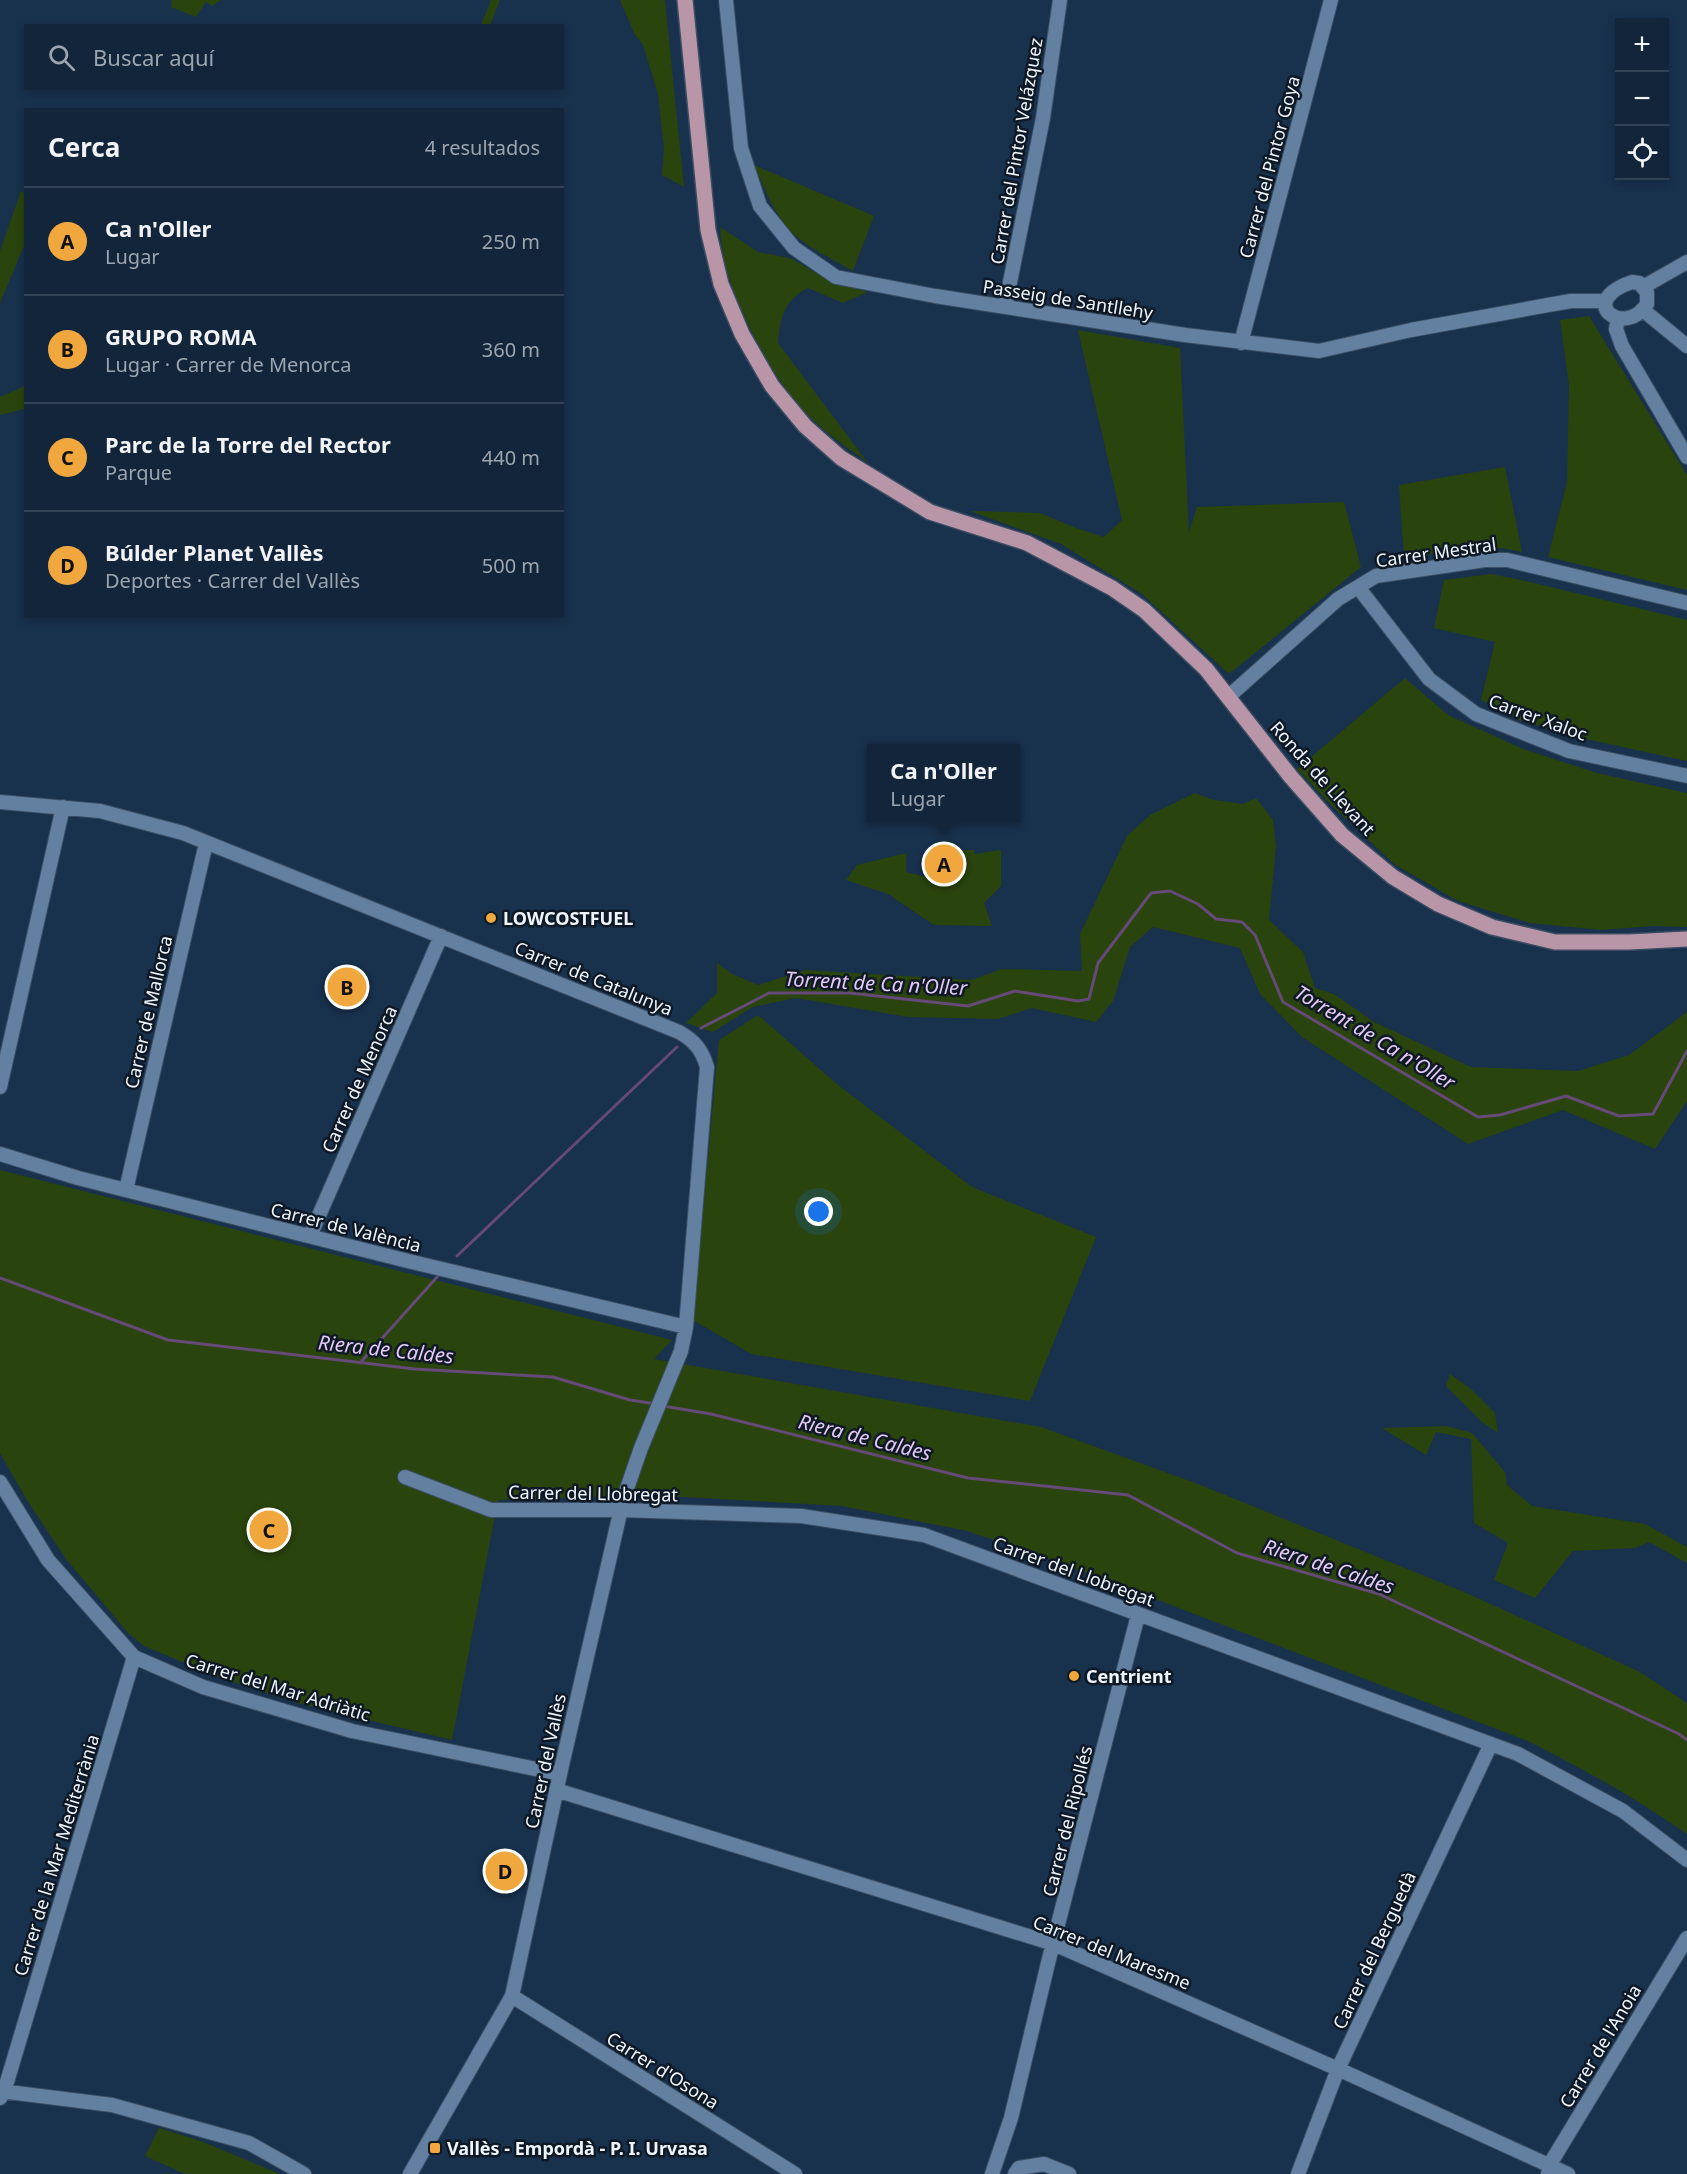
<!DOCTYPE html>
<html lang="es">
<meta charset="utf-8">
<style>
body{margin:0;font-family:"Noto Sans",sans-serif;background:#1f3145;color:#f1f3f6}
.controls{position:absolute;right:18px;top:18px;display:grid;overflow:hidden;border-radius:0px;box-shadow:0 3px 9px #0003}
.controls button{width:54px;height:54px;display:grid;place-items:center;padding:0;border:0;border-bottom:2px solid #314254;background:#12253a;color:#f1f3f6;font:30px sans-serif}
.you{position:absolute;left:819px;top:1212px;width:21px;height:21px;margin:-15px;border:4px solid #fff;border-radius:50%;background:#1a73e8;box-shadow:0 0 0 9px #1a73e833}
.badge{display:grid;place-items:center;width:39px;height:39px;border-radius:50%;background:#f0a73e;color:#111;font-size:20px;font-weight:700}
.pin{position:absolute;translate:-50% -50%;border:3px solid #fff;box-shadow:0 2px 6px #0006}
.popup{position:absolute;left:867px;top:744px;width:153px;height:78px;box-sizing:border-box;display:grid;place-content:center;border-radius:0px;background:#12253a;filter:drop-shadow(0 2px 4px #0005);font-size:20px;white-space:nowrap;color:#9ca5af}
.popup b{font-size:22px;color:#f1f3f6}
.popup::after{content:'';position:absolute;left:50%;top:100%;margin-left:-12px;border:12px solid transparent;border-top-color:#12253a}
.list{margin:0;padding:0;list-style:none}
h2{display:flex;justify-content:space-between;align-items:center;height:78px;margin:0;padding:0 24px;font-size:26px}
h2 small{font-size:20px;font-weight:400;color:#9ca5af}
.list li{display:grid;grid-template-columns:39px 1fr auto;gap:18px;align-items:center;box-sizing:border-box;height:108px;padding:0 24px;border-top:2px solid #314254}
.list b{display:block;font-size:22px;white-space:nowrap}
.list p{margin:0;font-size:20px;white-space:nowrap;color:#9ca5af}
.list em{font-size:20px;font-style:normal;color:#9ca5af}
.icon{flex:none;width:33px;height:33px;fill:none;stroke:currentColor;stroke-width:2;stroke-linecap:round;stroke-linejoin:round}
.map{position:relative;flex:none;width:1687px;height:2174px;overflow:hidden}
.search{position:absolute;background:#12253a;box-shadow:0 3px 9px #0003;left:24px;top:24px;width:540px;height:66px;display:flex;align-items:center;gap:15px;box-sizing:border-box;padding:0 21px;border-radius:0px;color:#9ca5af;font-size:22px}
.panel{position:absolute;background:#12253a;box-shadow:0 3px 9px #0003;left:24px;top:108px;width:540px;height:510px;border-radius:0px}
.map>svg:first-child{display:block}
.green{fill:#2a440d}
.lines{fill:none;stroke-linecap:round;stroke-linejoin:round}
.stream{stroke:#654a77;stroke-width:3}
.minor-casing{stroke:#3a4d63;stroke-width:16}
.major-casing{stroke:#3a4d63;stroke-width:18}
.minor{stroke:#6380a0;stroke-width:14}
.major{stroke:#b995a8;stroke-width:15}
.poi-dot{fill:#f0a73e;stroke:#0e1925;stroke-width:2}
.labels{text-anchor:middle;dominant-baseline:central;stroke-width:5;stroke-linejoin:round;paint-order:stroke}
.street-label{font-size:18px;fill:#eff5fd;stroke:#0e1925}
.poi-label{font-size:18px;font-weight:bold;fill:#eff5fd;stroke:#0e1925;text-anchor:start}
.water-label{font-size:20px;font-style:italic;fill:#e4c8f6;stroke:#0e1925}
</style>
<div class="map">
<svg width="1687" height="2174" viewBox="0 0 1687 2174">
<rect width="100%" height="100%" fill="#18314d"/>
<!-- green -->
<path class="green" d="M172,0h49l-9,6 -6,-4 -10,15 -25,-10z
M491,0h9l-10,25h-9z
M620,0h45l19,187 -22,-12 2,-27 -6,-54 -15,-49 -9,-12z
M754,165l120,51 -21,55c-19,-11 -53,-27 -66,-44 -15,-18 -23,-41 -33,-62z
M21,191l4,3 -1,52 -24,57v-52z
M720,227l38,25 32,6 42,24 36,10 -25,11 -35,-15c-24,12 -28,30 -30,55l90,120c-23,-17 -48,-34 -67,-55 -28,-30 -68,-106 -76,-145 -3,-12 -4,-24 -5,-36z
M1589,316l98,159v115l-139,-33 19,-75 2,-97 -9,-65z
M1078,330l102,18 9,184 8,-25 147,-5 17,65 -132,107 -87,-80 -81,-50 -91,-33 70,2 36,15 28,9 18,-17z
M25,386v23l-25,6v-18z
M1505,467l17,85 -20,-4 -98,9 -5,-72z
M1491,574l35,7 161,39v141l-115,-25 -53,-16 -38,-20 14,-58 -61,-14 10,-48z
M1405,678l43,37 75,34 74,24 90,20v134l-33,-1 -53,4 -71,-7 -72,-22 -64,-37 -68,-64 -29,-31z
M1195,793l19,7 29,4 13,-6 17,22 3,26 -7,74 34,32 12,36 19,6 40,28 97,45 107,4 51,-16 58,-43v89l-32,48 -92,-39 -95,34 -166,-107 -42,-43 -20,-46 -87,-21 -23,20 -17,54 -17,21 -64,-14 -34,11 -90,-2 -112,-19 -43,9 -40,25 -27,-9 31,-30v-30l15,11 26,11 47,-15 166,10 31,-11 80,2 -2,-37 47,-98 23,-21z
M957,850h17v4l27,-4v36l-17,17 8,23 -58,-1 -46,-31 -42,-14 11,-15 49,-12v19l25,6 23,2z
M758,1015l80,70 134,102 124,50 -66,164 -279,-47 -58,-34 26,-280z
M0,1170l672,170 -18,19 387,68 157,57 266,108 176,80 47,31v131c-51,-36 -104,-65 -159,-93l-481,-183 -80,-27 -125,-25 -193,-11 -151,5 -46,240 -155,-37 -79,-26 -74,-31 -15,-12 -63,-75 -41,-62 -25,-44z
M1450,1374l21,15 24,24 3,20 -16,-11 -36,-36z
M1446,1426l26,7 33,39 2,13 25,21 113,18 42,23v16l-38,-21 -13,6 -63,3 -38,47 -41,-18 14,-37 -34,-20 -3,-84 -35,-7 -10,23 -44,-27z
M159,2128l42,13 79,33h-95l-40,-18z"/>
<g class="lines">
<!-- stream -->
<path class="stream" d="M701,1028l68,-35h81l118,13 47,-15 63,10 11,-2 9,-36 53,-70 19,-2 28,13 18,15 26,3 13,13 28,67 195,115 22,-2 66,-19 53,20 34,-2 34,-63
M457,1256l220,-209
M0,1278l168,62 247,29 138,8 77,23 26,4
M360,1363l78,-87
M663,1406l48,8 257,64 160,17 109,58 142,41 300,140 8,6"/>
<defs>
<path id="minor" d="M726,0l15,148 19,58 34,42 42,29 99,19 250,39 134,16 92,-21 137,-25 23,-4h35
M1632,282l7,1 8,9v12c-22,35 -73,-2 -15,-22z
M1643,287l44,-25
M1005,307l38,-189 17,-118
M1643,310l44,36
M1618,318l-2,11 6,17 65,111
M1241,343l90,-343
M1358,587l71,92 47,35 93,37 118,25
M1228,697l110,-98 38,-23 109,-16h22l180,43
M0,802l100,9 83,22 496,199c16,9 23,18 28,35l-21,260 -5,24 -40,97 -18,52 -63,274 -48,222 -102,178
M0,1087l63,-280
M0,1154l78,24 330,83 278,66
M126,1190l80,-347
M310,1236l131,-300
M405,1477l86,33h130l180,6 123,19 594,219 105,57 64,49
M0,1482l48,78 86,97 69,30 149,44 208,43
M556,1790l498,154 284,125 230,105
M512,1996l283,178
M0,2091l112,14 137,38 55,31
M0,2098l4,-6 130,-435
M992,2174l19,-56 38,-159 89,-344
M1015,2174l4,-6 25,-4 25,10
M1298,2174l40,-105 152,-323
M1548,2174l2,-10 137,-226"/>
<path id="major" d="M685,0l23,230 13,54 21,50 30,52 33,40 36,32 89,54 97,31 85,45 32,22 62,59 85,108 51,58 51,42 45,27 54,23 63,15h74l58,-3"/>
</defs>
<!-- minor casing -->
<use href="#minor" class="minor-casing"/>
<!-- major casing -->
<use href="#major" class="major-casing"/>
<!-- minor -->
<use href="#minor" class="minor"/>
<!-- major -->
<use href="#major" class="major"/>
</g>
<!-- markers -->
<g class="poi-dot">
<circle cx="491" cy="918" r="6"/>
<circle cx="1074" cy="1676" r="6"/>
<rect x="429" y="2142" width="12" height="12" rx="3"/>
</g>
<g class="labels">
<!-- street labels -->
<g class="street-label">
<text transform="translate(1016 151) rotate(-80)">Carrer del Pintor Velázquez</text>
<text transform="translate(1269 167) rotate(-75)">Carrer del Pintor Goya</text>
<text transform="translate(1068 299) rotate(9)">Passeig de Santllehy</text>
<text transform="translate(1436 552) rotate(-8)">Carrer Mestral</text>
<text transform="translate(1538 717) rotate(20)">Carrer Xaloc</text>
<text transform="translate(1323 778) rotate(48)">Ronda de Llevant</text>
<text transform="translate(594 978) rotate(22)">Carrer de Catalunya</text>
<text transform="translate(148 1012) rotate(-77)">Carrer de Mallorca</text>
<text transform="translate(359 1079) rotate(-66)">Carrer de Menorca</text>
<text transform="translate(346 1227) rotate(14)">Carrer de València</text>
<text transform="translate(593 1493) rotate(1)">Carrer del Llobregat</text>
<text transform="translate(1074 1571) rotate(20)">Carrer del Llobregat</text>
<text transform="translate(278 1687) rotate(17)">Carrer del Mar Adriàtic</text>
<text transform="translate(545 1761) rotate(-78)">Carrer del Vallès</text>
<text transform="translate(1067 1821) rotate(-76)">Carrer del Ripollés</text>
<text transform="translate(56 1855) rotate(-73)">Carrer de la Mar Mediterrània</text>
<text transform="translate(1374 1950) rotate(-65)">Carrer del Berguedà</text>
<text transform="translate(1112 1952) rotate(22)">Carrer del Maresme</text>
<text transform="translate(1600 2046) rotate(-59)">Carrer de l'Anoia</text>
<text transform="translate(663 2070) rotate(32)">Carrer d'Osona</text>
</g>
<!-- poi labels -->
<g class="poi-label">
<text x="503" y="918">LOWCOSTFUEL</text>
<text x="1086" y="1676">Centrient</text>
<text x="447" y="2148">Vallès - Empordà - P. I. Urvasa</text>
</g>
<!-- water labels -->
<g class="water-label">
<text transform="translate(876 983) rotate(3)">Torrent de Ca n'Oller</text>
<text transform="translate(1375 1037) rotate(31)">Torrent de Ca n'Oller</text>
<text transform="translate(386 1349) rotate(6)">Riera de Caldes</text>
<text transform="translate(865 1437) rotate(14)">Riera de Caldes</text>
<text transform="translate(1329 1566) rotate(18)">Riera de Caldes</text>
</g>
</g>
</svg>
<div class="controls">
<button>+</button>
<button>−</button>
<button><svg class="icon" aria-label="locate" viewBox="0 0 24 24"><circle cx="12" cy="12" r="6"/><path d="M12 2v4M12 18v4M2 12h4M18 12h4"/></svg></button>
</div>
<div class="you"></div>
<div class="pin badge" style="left:944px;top:864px">A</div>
<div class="popup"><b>Ca n'Oller</b>Lugar</div>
<div class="pin badge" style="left:347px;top:987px">B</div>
<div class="pin badge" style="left:269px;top:1530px">C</div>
<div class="pin badge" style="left:505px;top:1871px">D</div>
<div class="search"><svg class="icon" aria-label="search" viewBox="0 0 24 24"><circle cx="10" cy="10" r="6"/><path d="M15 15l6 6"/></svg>Buscar aquí</div>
<section class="panel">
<h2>Cerca<small>4 resultados</small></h2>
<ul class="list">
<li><span class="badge">A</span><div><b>Ca n'Oller</b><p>Lugar</p></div><em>250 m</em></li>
<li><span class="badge">B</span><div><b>GRUPO ROMA</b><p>Lugar · Carrer de Menorca</p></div><em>360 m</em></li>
<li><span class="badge">C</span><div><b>Parc de la Torre del Rector</b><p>Parque</p></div><em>440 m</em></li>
<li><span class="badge">D</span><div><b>Búlder Planet Vallès</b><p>Deportes · Carrer del Vallès</p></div><em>500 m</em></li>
</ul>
</section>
</div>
